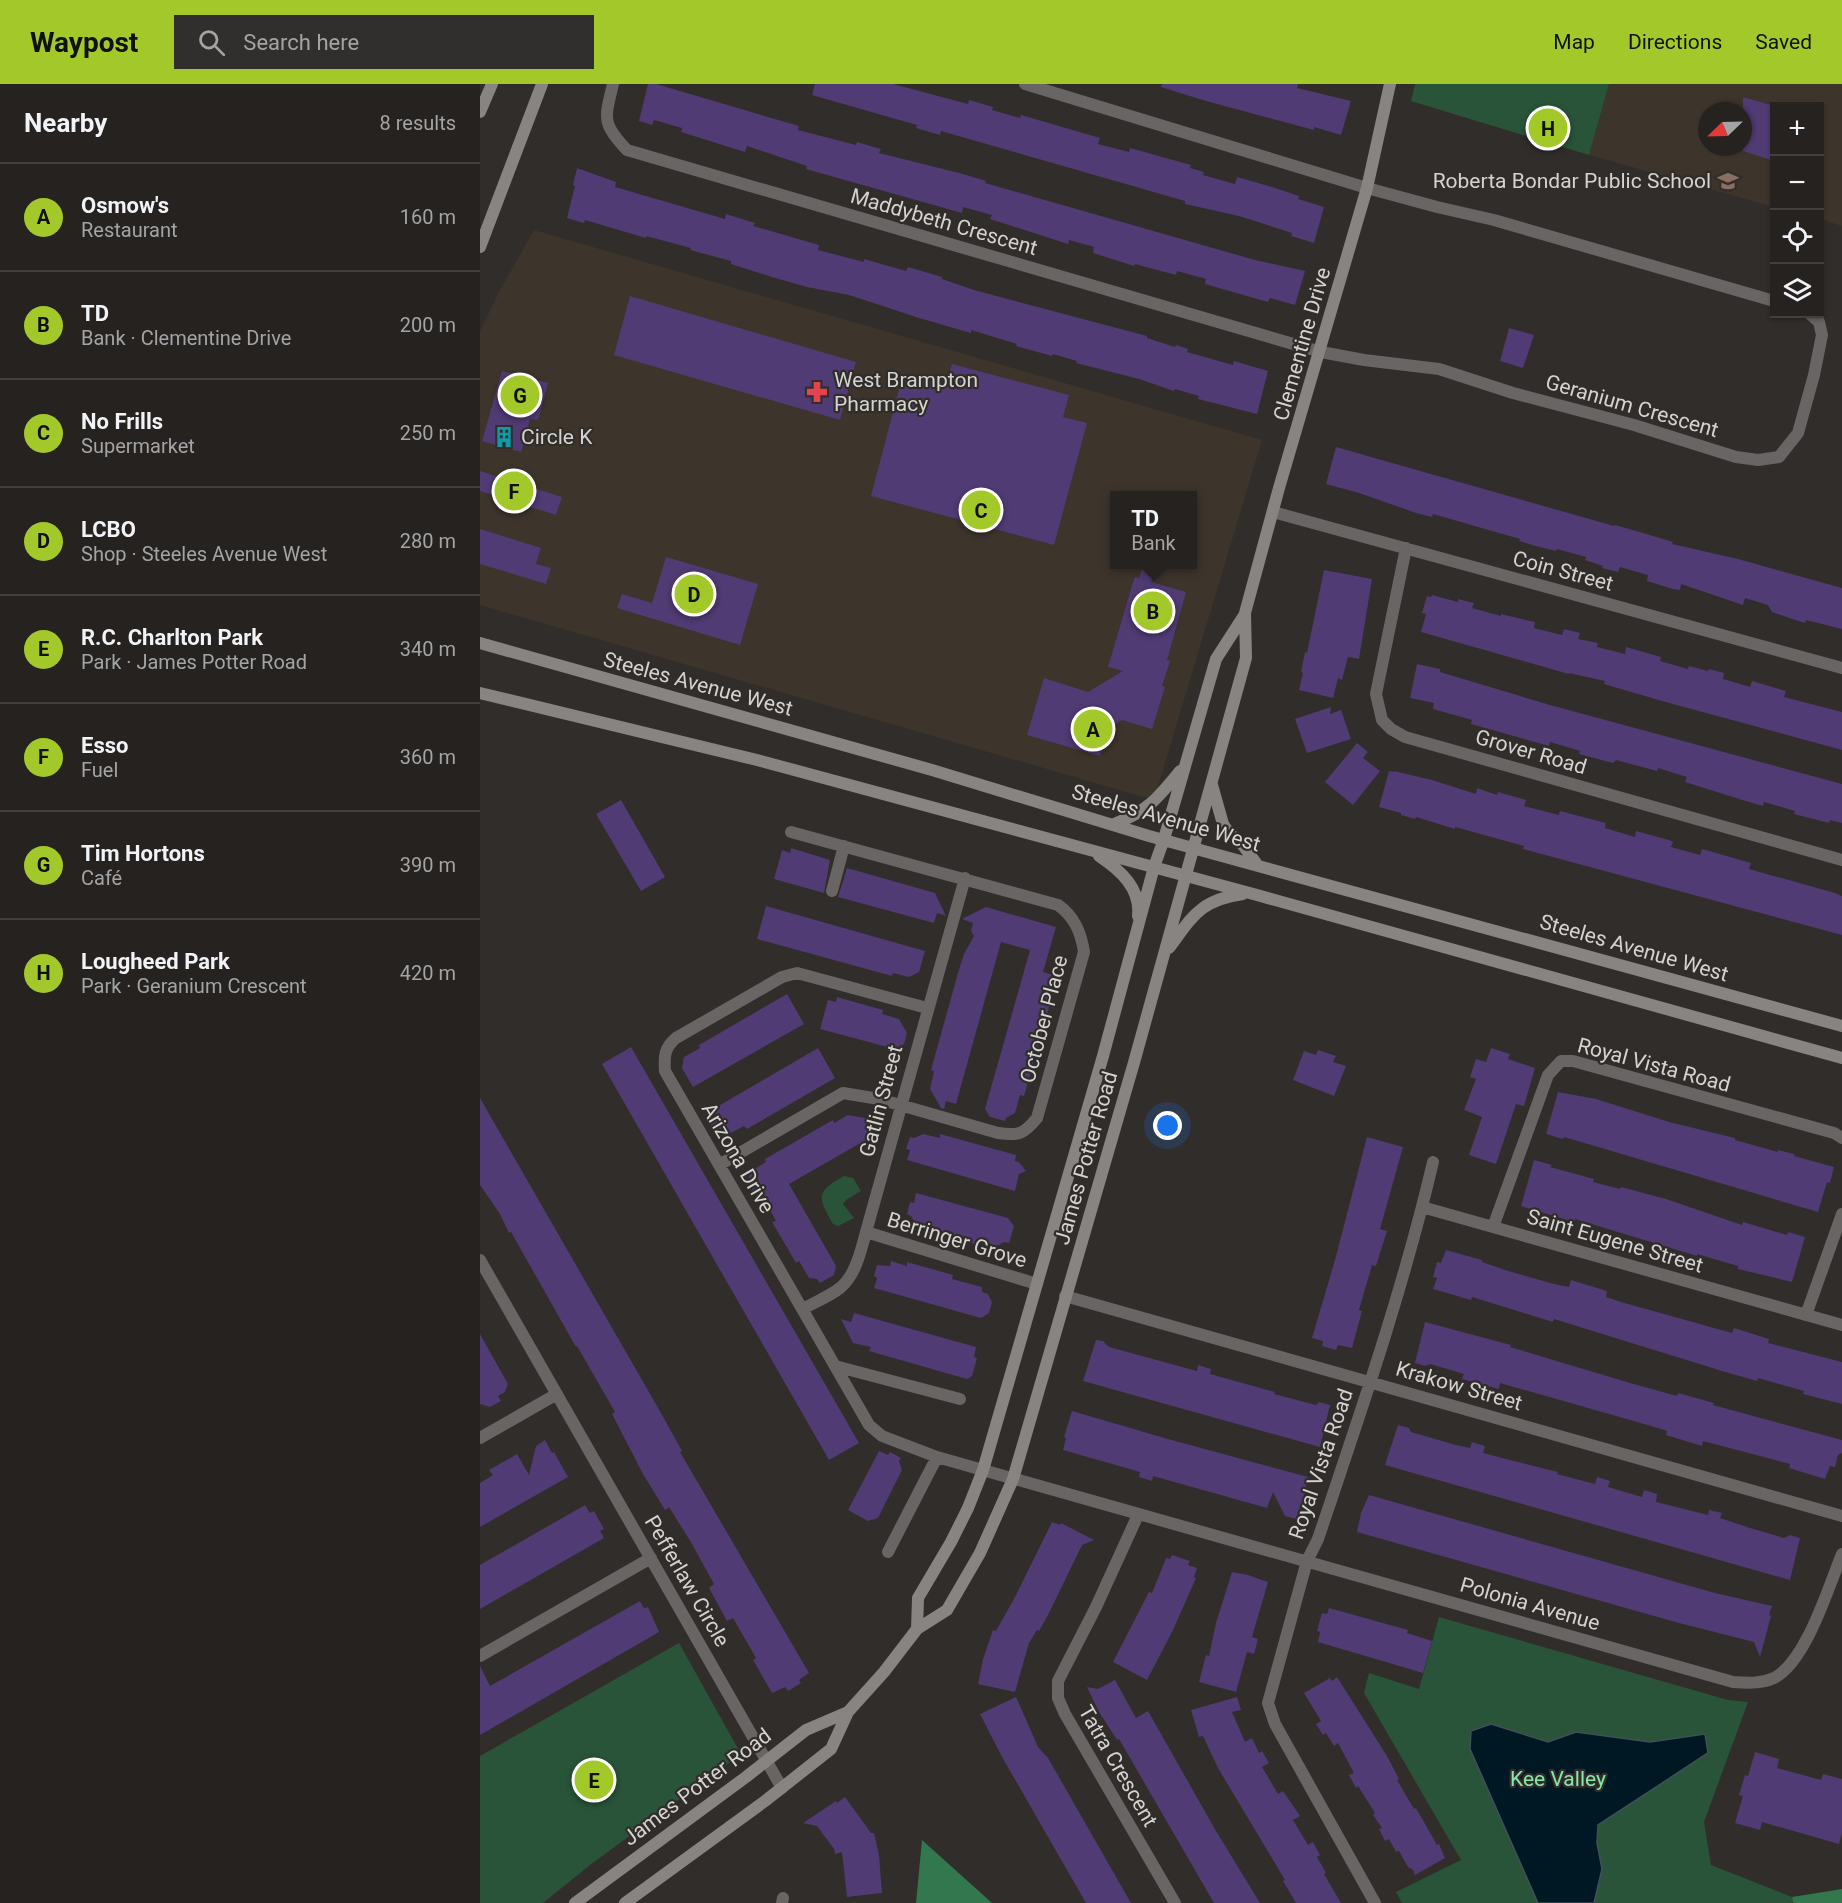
<!DOCTYPE html>
<meta charset="utf-8">
<style>
body{margin:0;font-family:Roboto,sans-serif;background:#312f2d;color:#f1f3f6}
.controls{position:absolute;right:18px;top:18px;display:grid;overflow:hidden;border-radius:0px;box-shadow:0 2px 4px #0004}
.controls button{width:54px;height:54px;display:grid;place-items:center;padding:0;border:0;border-bottom:2px solid #423f3e;background:#252220;color:#f1f3f6;font:30px sans-serif}
.compass{position:absolute;left:1218px;top:18px;width:54px;height:54px;border-radius:50%;background:#252220;box-shadow:0 2px 4px #0004;rotate:247deg}
.you{position:absolute;left:688px;top:1042px;width:21px;height:21px;margin:-15px;border:4px solid #fff;border-radius:50%;background:#1a73e8;box-shadow:0 0 0 9px #1a73e833}
.badge{display:grid;place-items:center;width:39px;height:39px;border-radius:50%;background:#a2c929;color:#111;font-size:20px;font-weight:700}
.pin{position:absolute;translate:-50% -50%;border:3px solid #fff;box-shadow:0 2px 6px #0006}
.popup{position:absolute;left:630px;top:407px;width:87px;height:78px;box-sizing:border-box;display:grid;place-content:center;border-radius:0px;background:#252220;filter:drop-shadow(0 2px 4px #0005);font-size:20px;white-space:nowrap;color:#a3a4a5}
.popup b{font-size:22px;color:#f1f3f6}
.popup::after{content:'';position:absolute;left:50%;top:100%;margin-left:-12px;border:12px solid transparent;border-top-color:#252220}
.list{margin:0;padding:0;list-style:none}
h2{display:flex;justify-content:space-between;align-items:center;height:78px;margin:0;padding:0 24px;font-size:26px}
h2 small{font-size:20px;font-weight:400;color:#a3a4a5}
.list li{display:grid;grid-template-columns:39px 1fr auto;gap:18px;align-items:center;box-sizing:border-box;height:108px;padding:0 24px;border-top:2px solid #423f3e}
.list b{display:block;font-size:22px;white-space:nowrap}
.list p{margin:0;font-size:20px;white-space:nowrap;color:#a3a4a5}
.list em{font-size:20px;font-style:normal;color:#a3a4a5}
.icon{flex:none;width:33px;height:33px;fill:none;stroke:currentColor;stroke-width:2;stroke-linecap:round;stroke-linejoin:round}
.map{position:relative;flex:none;width:1362px;height:1819px;overflow:hidden}
header{display:flex;align-items:center;gap:36px;box-sizing:border-box;height:84px;padding:0 30px;background:#a2c929;color:#111}
header strong{font-size:28px}
nav{display:flex;gap:33px;margin-inline-start:auto;font-size:21px}
.search{width:420px;height:54px;background:#312f2d;display:flex;align-items:center;gap:15px;box-sizing:border-box;padding:0 21px;border-radius:0px;color:#a3a4a5;font-size:22px}
main{display:flex}
aside{flex:1;background:#252220}
.map>svg:first-child{display:block}
.built{fill:#3d342c;fill-rule:evenodd}
.green{fill:#295439}
.forest{fill:#33774e}
.water{fill:#001823;stroke:#405057;stroke-width:1.5}
.building{fill:#503b74}
.lines{fill:none;stroke-linecap:round;stroke-linejoin:round}
.street{stroke:#686564;stroke-width:12}
.secondary{stroke:#888482;stroke-width:12}
.labels{text-anchor:middle;dominant-baseline:central;stroke-width:4.5;stroke-linejoin:round;paint-order:stroke}
.poi-label{font-size:21px;fill:#d5d3d0;stroke:#312d2a;text-anchor:start}
.street-label{font-size:21px;fill:#d5d3d0;stroke:#312d2a}
.park-label{font-size:21px;fill:#88e6aa;stroke:#312d2a}
</style>
<header>
<strong>Waypost</strong>
<div class="search"><svg class="icon" aria-label="search" viewBox="0 0 24 24"><circle cx="10" cy="10" r="6"/><path d="M15 15l6 6"/></svg>Search here</div>
<nav><a>Map</a><a>Directions</a><a>Saved</a></nav>
</header>
<main>
<aside>
<h2>Nearby<small>8 results</small></h2>
<ul class="list">
<li><span class="badge">A</span><div><b>Osmow's</b><p>Restaurant</p></div><em>160 m</em></li>
<li><span class="badge">B</span><div><b>TD</b><p>Bank · Clementine Drive</p></div><em>200 m</em></li>
<li><span class="badge">C</span><div><b>No Frills</b><p>Supermarket</p></div><em>250 m</em></li>
<li><span class="badge">D</span><div><b>LCBO</b><p>Shop · Steeles Avenue West</p></div><em>280 m</em></li>
<li><span class="badge">E</span><div><b>R.C. Charlton Park</b><p>Park · James Potter Road</p></div><em>340 m</em></li>
<li><span class="badge">F</span><div><b>Esso</b><p>Fuel</p></div><em>360 m</em></li>
<li><span class="badge">G</span><div><b>Tim Hortons</b><p>Café</p></div><em>390 m</em></li>
<li><span class="badge">H</span><div><b>Lougheed Park</b><p>Park · Geranium Crescent</p></div><em>420 m</em></li>
</ul>
</aside>
<div class="map">
<svg width="1362" height="1819" viewBox="0 0 1362 1819">
<rect width="100%" height="100%" fill="#312d2a"/>
<!-- built -->
<path class="built" d="M1129,0h233v142l-22,-7v-113h-46v101l-185,-52zM1227,27h36v36h-36z
M54,146l728,210 -108,360 -674,-195v-274l20,-41zM634,412h78v68h-78z"/>
<!-- green -->
<path class="green" d="M935,0h194l-20,71 -178,-54z
M364,1092l9,2 8,13 -15,9 -3,4 11,14 -16,8 -5,-2c-16,-28 -17,-32 11,-48z
M959,1533l289,83 20,2 -44,120 7,43 81,32 1,6h-391l-6,-11 65,-32 -97,-167 5,-20 50,16z
M199,1559l62,111 -151,111 -47,38h-63v-147z"/>
<!-- forest -->
<path class="forest" d="M442,1756l70,63h-76z
M1362,1805v14h-49l-1,-6z"/>
<!-- water -->
<path class="water" d="M1011,1640l57,18 28,-10 74,10 55,-8 3,19 -110,72 -1,18 5,26 -8,34h-56l-68,-154 1,-18z"/>
<!-- building -->
<path class="building" d="M168,0h8l143,42 -1,4 58,15 1,-3 24,7 -2,4 84,21 23,7 -1,2 270,77 50,11 -10,34 -25,-7 -2,4 -63,-18 1,-5 -29,-8 -1,4 -41,-11 -1,2 -41,-13 1,-6 -25,-7 -1,4 -78,-25 2,-4 -29,-8 -1,6 -156,-44 1,-3 -60,-20 -2,6 -64,-20 1,-4 -28,-8 -2,5 -13,-4z
M335,0h78l75,20 1,-4 24,7 -1,3 28,8 1,-3 79,23 -2,6 31,8 1,-4 61,17 -1,3 14,4 -1,3 32,9 2,-7 35,10 27,9 -1,3 26,8 -10,36 -23,-7 1,-3 -53,-17 -54,-12v-3l-244,-70 -1,4 -24,-7 1,-3 -105,-30z
M682,0h136l-1,4 54,13 -10,34 -27,-8v3l-108,-29 -45,-14z
M1263,13l31,9v55l-31,-10z
M97,84l39,14 -1,5 110,32 1,-5 29,9 -2,3 66,19 -1,5 46,12v-3l42,12 2,-4 34,10v2l32,11 173,46v2l28,9 1,-2 12,4 -1,3 46,13 1,-4 34,10 -11,43 -59,-15 1,-3 -24,-7 -1,2 -35,-12 -63,-16 1,-2 -24,-7 -1,2 -36,-10 1,-2 -46,-14v3l-52,-15 -70,-23 -42,-8 -35,-10 -41,-13v-3l-41,-11 1,-2 -45,-12v2l-61,-18 -1,3 -17,-5 8,-32 -2,-1z
M150,212l226,66 -16,58 -226,-65z
M1029,244l25,7 -11,33 -23,-7z
M472,280l117,31 -6,22 24,6 -33,122 -183,-49 32,-122 43,12z
M22,287l46,12 -9,34 -2,3 -7,-1 -9,33 -39,-11z
M856,363l278,79 1,-1 28,8 30,9 -1,2 66,15 104,29v41l-36,-9 -1,3 -16,-5 -17,-6 -4,-7 -23,-7 -2,7 -62,-21 -1,6 -7,-1 -26,-8 1,-6 -28,-8 -2,5 -16,-4 1,-2 -18,-6 1,-3 -29,-8 -1,2 -20,-5 -17,-5 1,-2 -87,-25 -1,3 -16,-4 -57,-20 -33,-9z
M0,387l82,26 -6,18 -76,-24z
M0,445l61,19 -5,16 15,4 -5,16 -66,-20z
M186,473l92,27 -18,61 -123,-37 5,-14 30,9z
M663,482l12,3 -4,13 35,10 -19,68 3,1 -8,25 3,1 -13,42 -30,-9 -13,8 -9,28 -73,-21 17,-57 44,14 35,-21 -15,-4 26,-88 1,-2 4,1z
M844,486l48,9 -13,80 -11,-2 -6,23 -4,-2 -5,20 -34,-8 4,-17 -2,-1 4,-20 2,1z
M952,511l26,7v-3l16,4 -2,5 29,8v-2l34,8 -1,6 28,7 2,-6 16,4 -2,6 20,4 -1,4 28,7 1,-7 35,10 -1,4 28,8 1,-3 19,5 1,-2 15,4 -1,6 27,8 2,-6 34,10 -2,6 58,15v38l-180,-49 -58,-17 1,-3 -36,-8v1l-148,-42 5,-18 -4,-1 5,-17 4,1z
M937,580l23,5v3l110,33 292,79v39l-12,-3 -1,3 -35,-9 1,-3 -31,-9 -1,4 -24,-7 -54,-17 2,-5 -29,-9 -1,3 -41,-11 -3,3 -34,-9 1,-3 -30,-9 -1,4 -78,-22 1,-4 -39,-11 1,-6 -24,-5z
M851,623l-1,7 11,-4 10,29 -44,14 -12,-34z
M877,659l11,9 -5,6 17,13 -27,34 -28,-23z
M909,687l4,1 1,-1 38,9 44,14 1,-6 20,7 1,-3 28,8 -2,6 35,9 1,-4 19,5 27,7 -1,5 30,9 1,-6 33,9 4,2 -2,5 29,8 2,-6 49,14 -2,6 86,24 7,3v39l-319,-86 1,-3 -69,-19v2l-39,-12 -1,2 -14,-4v-2l-22,-6z
M141,716l44,77 -24,14 -45,-77z
M311,764l39,12 -6,33 -50,-14 8,-29 8,3z
M367,784l88,25 11,23 -9,-3 -3,10 -96,-26z
M286,822l159,45 -6,21 -10,5 -16,-4 -1,3 -135,-37z
M506,823l70,20 -13,45 10,3 -1,3 5,1 -33,117 -4,-1 -5,18 -9,5 -1,3 -15,-4 -5,-8 45,-159 -29,-8 -45,162 -10,-3 -2,8 -3,-1 -11,-19 4,-18 -3,-1 27,-97 6,-19 10,-18 -3,-5 2,-8 -11,-4z
M307,910l17,30 -111,63 -11,-19 2,-11 16,-9 -1,-3z
M357,913l46,13 -1,4 17,5 8,14 -3,11 -9,5 -75,-20 8,-29 8,2z
M151,963l228,396 -30,17 -227,-396z
M338,964l17,30 -88,51 -3,-3 -15,8 -9,-2 -4,1 -8,-13 2,-9z
M1011,964l19,6 -2,5 27,9 -11,38 -8,-2 -20,60 -27,-9 13,-38 -18,-7 12,-31 -6,-2 6,-18 10,3z
M838,966l18,6 -3,6 13,4 -12,30 -41,-16 11,-29 12,4z
M1078,1008l38,7 73,23 66,16v2l43,12v-2l16,4v2l40,11 -4,16 -3,-1 -9,30 -203,-60 -51,-15 -1,2 -17,-5z
M0,1014l181,315 21,38 -2,1 129,221 -10,7 2,3 -13,8 -3,-4 -13,6 -19,-33 3,-2 -23,-40 -6,3 -18,-33 5,-4 -22,-40 -23,-37 -4,3 -22,-36 -31,-60 3,-2 -38,-66 -1,1 -65,-115 -2,1 -9,-19 -20,-29z
M368,1031l17,3 5,8 -4,2 5,9 -82,47 47,82 -2,9 -14,8 -3,-4 -8,-1 -10,-17 -3,2 -24,-41 4,-1 -11,-20 -7,-2 -10,-17 2,-10 16,-10 -1,-3 68,-39 1,3z
M443,1050l17,4v-4l76,21 -1,6 4,1 7,9 -7,3 -4,17 -108,-31 3,-10 -4,-1 4,-12 4,1z
M887,1053l36,10 -23,82 7,2 -11,35 -4,-1 -13,45 3,1 -10,37 -14,-3 -2,5 -14,-4 1,-5 -11,-3 23,-78z
M1054,1076l18,5 -2,2 44,12 -1,3 27,7 1,-2 45,12 76,26 1,-3 44,13 1,-3 17,5 -13,45 -54,-13v-3l-41,-12v2l-122,-37 -1,3 -53,-16z
M436,1109l92,25 6,8 -5,17 -5,-1 -7,4 -18,-4 -1,3 -46,-13v-3l-16,-5 -5,-8 -4,-2 3,-12 4,1z
M966,1166l36,10v2l23,8 49,14 15,3 2,-7 36,11 -1,6 15,5 111,31 2,-5 35,11 -1,4 74,19v42l-39,-10 1,-3 -46,-13 -1,3 -35,-10 -168,-52 -1,3 -81,-25 -1,3 -38,-11 4,-11 -4,-1 4,-15 4,1z
M411,1177l16,5v-4l46,13 -1,4 30,8v5l6,2 4,8 -3,11 -8,5 -107,-30 3,-10 -3,-2 3,-11 13,1z
M374,1229l122,34 -2,10 3,1 -5,18 -5,3 -98,-28 2,-4 -18,-4 -12,-24 10,3z
M945,1238l86,23 -1,2 120,36 47,13 1,-3 36,10 -1,2 129,35v13l-4,2 -3,12 -5,-1 -5,13 -36,-11 1,-4 -87,-23 -1,5 -36,-11 1,-4 -16,-5 -151,-43 -1,6 -37,-10 2,-5 -34,-10 -5,2 -10,-3z
M0,1250l28,50 -3,8 -7,4 3,5 -11,6 -10,-3z
M616,1256l7,1 6,6 88,24 1,-6 13,4 -1,5 65,18 -1,2 42,11 3,-3 11,3 -10,42 -237,-66z
M592,1327l96,28 140,38 -6,27h-1l-5,15 -11,-3 -12,-24 -6,16 -114,-32 -1,5 -13,-4 1,-5 -77,-22 3,-12 -2,-1z
M918,1341l11,3 2,4 45,13 14,3 2,-6 13,4 -2,7 75,19 -1,2 38,10 2,-7 13,4 -2,6 34,10 2,-7 13,4 -1,8 52,13 1,-5 13,3 -2,5 30,10 34,10 6,-3 10,3 -10,42 -405,-115z
M65,1356l7,13 2,-1 14,25 -88,50v-44l13,-8 -4,-5 28,-16 12,21 7,-29z
M399,1367l9,4 2,-3 11,6 -2,3 3,9 -24,48 -10,3 -20,-11z
M889,1411l346,98 57,13 -3,9 2,1 -11,41 -6,-15 -75,-19 -322,-91 4,-19z
M105,1421l5,8 4,-2 10,18 -4,2 4,7 -124,71v-44z
M572,1438l8,3 1,-2 33,17 -12,5 -34,70 -9,16 -2,-1 -8,13 -14,49 -37,-8 5,-25 10,-29 3,1 19,-34z
M692,1471l18,6 -2,4 9,3 -3,9 2,1 -23,52 -26,50 -34,-18 36,-70 3,1 14,-35 4,1z
M752,1488l16,3 20,7 -16,55 6,2 -4,15 -7,-2 -11,40 -37,-10 7,-27 3,1 7,-33z
M160,1517l3,6 2,1 3,-1 11,25 -179,103v-69l10,20z
M849,1524l79,22 -1,3 25,8 -9,32 -105,-31 2,-10 -3,-1 5,-18 5,1z
M857,1593l50,79 12,23 -2,1 17,29 2,-1 21,37 2,-1 6,14 -30,17 -2,-5 -5,-3 -9,-16 -3,1 -7,-13 -4,2 -6,-12 3,-1 -9,-13 2,-2 -17,-27 -2,2 -7,-13 5,-2 -16,-30 -4,3 -8,-13 -3,2 -7,-11 5,-3 -17,-28 26,-15 2,3z
M635,1596l21,38 12,-7 68,120 44,72h-46l-95,-164 -2,1 -18,-28 -12,-25 11,2z
M536,1613l22,50 10,11 83,145h-45l-84,-146 -22,-43z
M757,1613l4,13 -9,2 13,30 7,-4 7,15 3,-2 7,12 -7,4 16,27 5,-3 17,25 -7,4 15,25 5,-3 7,13 -3,2 9,16 -2,1 17,29h-45l-13,-22 2,-1 -67,-112 -15,-32 -4,1 -8,-27z
M1275,1668l24,7 -2,9 44,12 2,-6 19,5v54l-3,11 -77,-22 -2,8 -25,-7 8,-27 -4,-1 6,-20 3,1z
M365,1713l26,36h3l5,22 3,38 -35,4 -5,-45 -7,2 -1,-5 -17,-23 -14,-3 33,-22 1,2z"/>
<g class="lines">
<!-- street -->
<path class="street" d="M133,0c-8,34 -12,39 14,66l694,202 43,8 75,9 74,24 121,32 102,32 22,3 21,-3 19,-24 16,-58 8,-40 -3,-13 -9,-8
M545,0l342,104 70,19 57,13 280,81
M793,428l569,156
M926,464l-30,146 6,26 9,9 14,8 437,123
M352,807l12,-45
M447,924l-130,-35 -15,4 -106,61c-12,10 -12,19 -11,33l204,354 13,11 55,21 796,225c13,1 28,2 41,-4 32,-16 54,-90 68,-124
M239,1081l124,-72 36,6 119,34c21,3 26,1 39,-15l47,-166c-3,-19 -9,-35 -26,-47l-267,-73
M942,1123l420,118
M1013,1143l55,-152 13,-14h12l261,72 8,5
M386,1148l171,52
M0,1176l302,528
M585,1212l777,220
M323,1225c12,-7 27,-13 37,-21 16,-13 21,-38 26,-56l99,-354
M1326,1231l36,-101
M355,1282l125,33
M0,1354l77,-44
M658,1431l-42,92 -38,74v17l7,16 110,189
M408,1468l49,-95
M0,1572l171,-98
M302,1819l1,-5
M895,1819l-100,-179 -7,-21 39,-142 11,-22c42,-125 85,-249 115,-377"/>
<!-- secondary -->
<path class="secondary" d="M0,28l12,-28
M0,163l62,-163
M0,559l452,127 217,66 693,190
M0,609l277,67 500,135 585,163
M732,701l11,39 6,9 13,11 14,19
M634,740c34,-13 44,-26 66,-53
M619,772c21,14 42,32 39,60
M689,864c24,-32 31,-48 74,-54
M437,1545l1,-31 33,-56 17,-34 15,-38 120,-414 51,-189 10,-28 52,-180 29,-45
M95,1819l171,-126 60,-47 42,-18
M145,1819l140,-102 66,-52 17,-37 36,-40 33,-43 30,-19 33,-57 33,-74 122,-420 111,-401 -1,-45 34,-125 88,-300 23,-104"/>
</g>
<!-- icons -->
<defs>
<symbol id="school-bare" viewBox="-9 -9 18 18"><path d="M0-5L7-2L0 1L-7-2ZM-4 1L0 2.5L4 1V4Q0 6-4 4Z" fill="#8d6e63" stroke="#312d2a" stroke-width="2.5" paint-order="stroke"/></symbol>
<symbol id="pharmacy-bare" viewBox="-9 -9 18 18"><path d="M-2-6h4v4h4v4h-4v4h-4v-4h-4v-4h4Z" fill="#e0444e" stroke="#312d2a" stroke-width="2.5" paint-order="stroke"/></symbol>
<symbol id="building-bare" viewBox="-9 -9 18 18"><path d="M-4-6H4V6H1V3H-1V6H-4ZM-2.5-4.3h1.7v1.8h-1.7ZM.8-4.3h1.7v1.8H.8ZM-2.5-1h1.7V.8h-1.7ZM.8-1h1.7V.8H.8Z" fill="#0f9aa8" stroke="#312d2a" stroke-width="2.5" paint-order="stroke"/></symbol>
</defs>
<g fill-rule="evenodd">
<use href="#school-bare" x="1233" y="82" width="30" height="30"/>
<use href="#pharmacy-bare" x="322" y="293" width="30" height="30"/>
<use href="#building-bare" x="9" y="338" width="30" height="30"/>
</g>
<g class="labels">
<!-- poi labels -->
<g class="poi-label">
<text x="1231" y="97" text-anchor="end">Roberta Bondar Public School</text>
<text x="354" y="296">West Brampton<tspan x="354" dy="24">Pharmacy</tspan></text>
<text x="41" y="353">Circle K</text>
</g>
<!-- street labels -->
<g class="street-label">
<text transform="translate(464 138) rotate(16)">Maddybeth Crescent</text>
<text transform="translate(822 260) rotate(-74)">Clementine Drive</text>
<text transform="translate(1152 322) rotate(16)">Geranium Crescent</text>
<text transform="translate(1083 487) rotate(15)">Coin Street</text>
<text transform="translate(218 600) rotate(15)">Steeles Avenue West</text>
<text transform="translate(1051 668) rotate(16)">Grover Road</text>
<text transform="translate(686 734) rotate(16)">Steeles Avenue West</text>
<text transform="translate(1154 864) rotate(16)">Steeles Avenue West</text>
<text transform="translate(564 935) rotate(-75)">October Place</text>
<text transform="translate(1174 981) rotate(15)">Royal Vista Road</text>
<text transform="translate(401 1017) rotate(-75)">Gatlin Street</text>
<text transform="translate(258 1074) rotate(60)">Arizona Drive</text>
<text transform="translate(606 1074) rotate(-74)">James Potter Road</text>
<text transform="translate(477 1156) rotate(17)">Berringer Grove</text>
<text transform="translate(1135 1157) rotate(16)">Saint Eugene Street</text>
<text transform="translate(979 1302) rotate(16)">Krakow Street</text>
<text transform="translate(841 1380) rotate(-71)">Royal Vista Road</text>
<text transform="translate(207 1497) rotate(60)">Pefferlaw Circle</text>
<text transform="translate(1050 1520) rotate(16)">Polonia Avenue</text>
<text transform="translate(638 1682) rotate(60)">Tatra Crescent</text>
<text transform="translate(217 1703) rotate(-37)">James Potter Road</text>
</g>
<!-- park labels -->
<g class="park-label">
<text x="1078" y="1695">Kee Valley</text>
</g>
</g>
</svg>
<div class="controls">
<button>+</button>
<button>−</button>
<button><svg class="icon" aria-label="locate" viewBox="0 0 24 24"><circle cx="12" cy="12" r="6"/><path d="M12 2v4M12 18v4M2 12h4M18 12h4"/></svg></button>
<button><svg class="icon" aria-label="layers" viewBox="0 0 24 24"><path d="M12 4l9 5-9 5-9-5zM3 14l9 5 9-5"/></svg></button>
</div>
<svg class="compass" viewBox="-18 -18 36 36"><path d="M0-13l5 13h-10z" fill="#e53935"/><path d="M0 13l5-13h-10z" fill="#a3a4a5"/></svg>
<div class="you"></div>
<div class="pin badge" style="left:613px;top:645px">A</div>
<div class="pin badge" style="left:673px;top:527px">B</div>
<div class="popup"><b>TD</b>Bank</div>
<div class="pin badge" style="left:501px;top:426px">C</div>
<div class="pin badge" style="left:214px;top:510px">D</div>
<div class="pin badge" style="left:114px;top:1696px">E</div>
<div class="pin badge" style="left:34px;top:407px">F</div>
<div class="pin badge" style="left:40px;top:311px">G</div>
<div class="pin badge" style="left:1068px;top:44px">H</div>
</div>
</main>
